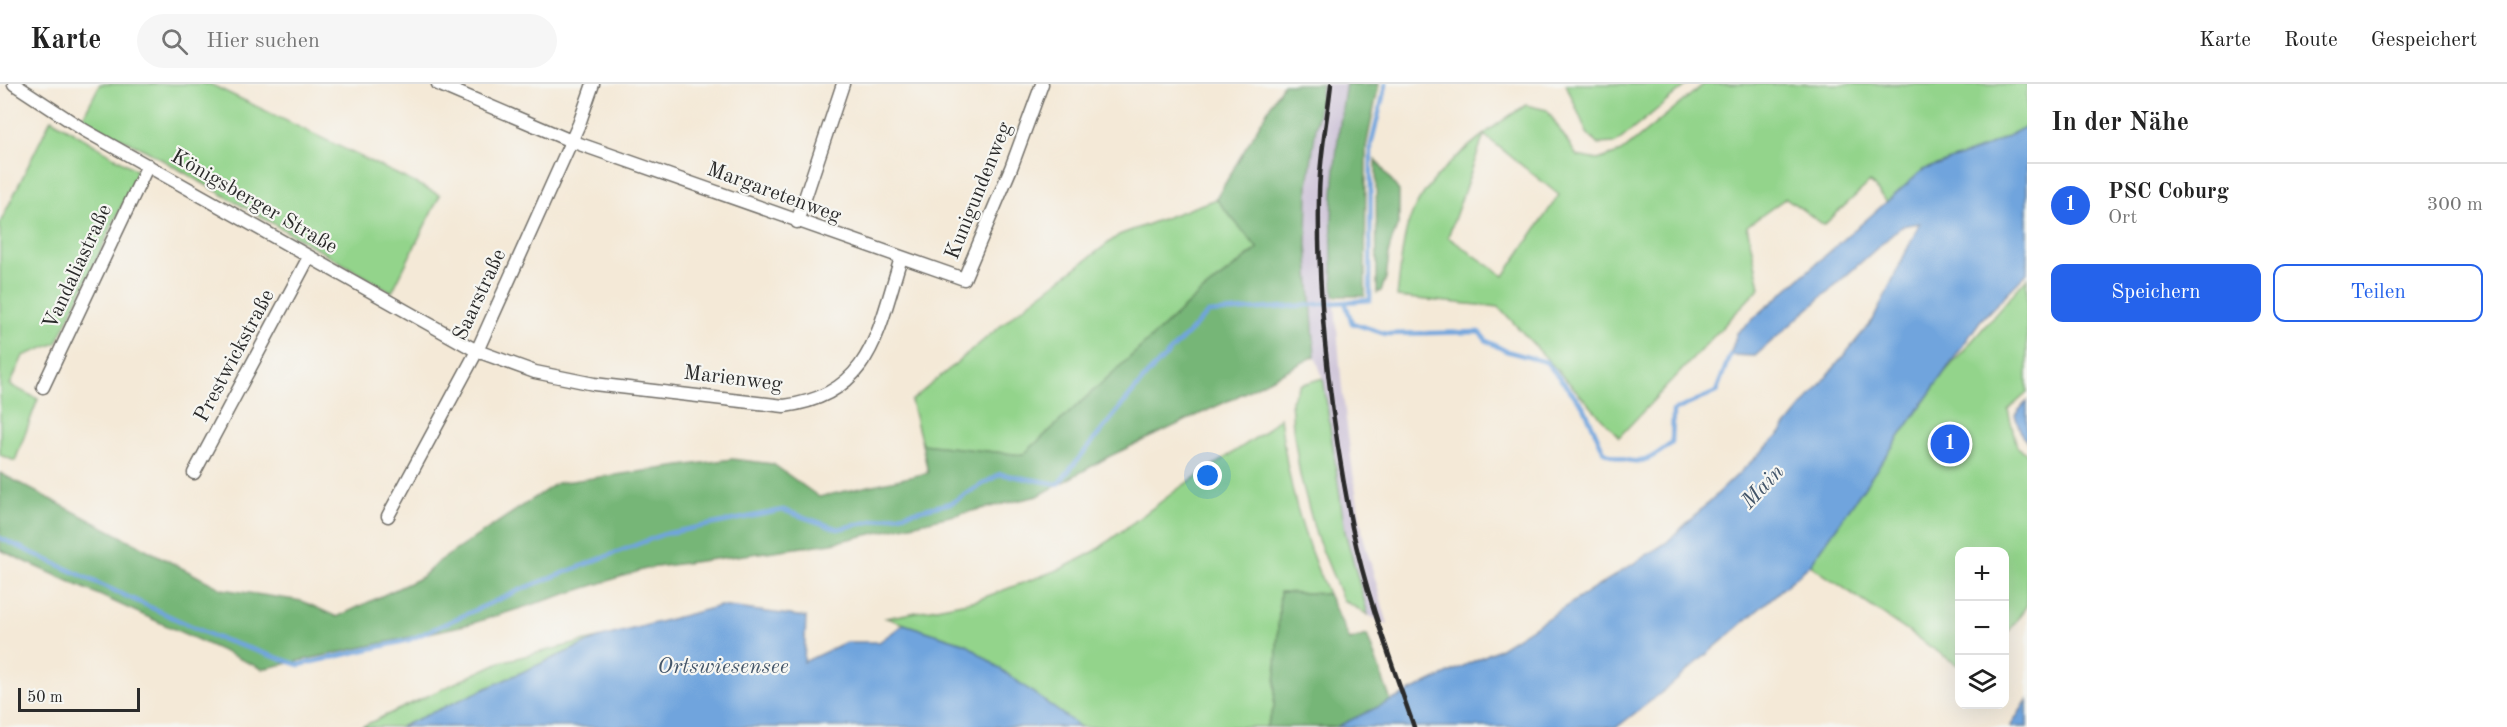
<!DOCTYPE html>
<html lang="de">
<meta charset="utf-8">
<style>
body{margin:0;font-family:"Old Standard TT",serif;background:#f6f6f6;color:#222}
.controls{position:absolute;right:18px;bottom:18px;display:grid;overflow:hidden;border-radius:12px;box-shadow:0 6px 24px #0002}
.controls button{width:54px;height:54px;display:grid;place-items:center;padding:0;border:0;border-bottom:2px solid #e0e0e0;background:#fff;color:#222;font:30px sans-serif}
.scale{position:absolute;left:18px;bottom:15px;width:122px;box-sizing:border-box;padding-left:6px;border:3px solid #2b2b2b;border-top:0;font-size:16px;line-height:21px;white-space:nowrap;color:#2b2b2b;-webkit-text-stroke:4px #f6f6f2;paint-order:stroke}
.you{position:absolute;left:1208px;top:392px;width:21px;height:21px;margin:-15px;border:4px solid #fff;border-radius:50%;background:#1a73e8;box-shadow:0 0 0 9px #1a73e833}
.badge{display:grid;place-items:center;width:39px;height:39px;border-radius:50%;background:#2563eb;color:#fff;font-size:20px;font-weight:700}
.pin{position:absolute;translate:-50% -50%;border:3px solid #fff;box-shadow:0 2px 6px #0006}
.list{margin:0;padding:0;list-style:none}
h2{display:flex;justify-content:space-between;align-items:center;height:78px;margin:0;padding:0 24px;font-size:26px}
h2 small{font-size:20px;font-weight:400;color:#767676}
.list li{display:grid;grid-template-columns:39px 1fr auto;gap:18px;align-items:center;box-sizing:border-box;height:84px;padding:0 24px;border-top:2px solid #e0e0e0}
.list b{display:block;font-size:22px;white-space:nowrap}
.list p{margin:0;font-size:20px;white-space:nowrap;color:#767676}
.list em{font-size:20px;font-style:normal;color:#767676}
.actions{display:flex;gap:12px;padding:18px 24px}
.actions a{flex:1;padding:14px 0;border:2px solid #2563eb;border-radius:12px;text-align:center;font-size:21px;color:#2563eb}
.actions .main{background:#2563eb;color:#fff}
.icon{flex:none;width:33px;height:33px;fill:none;stroke:currentColor;stroke-width:2;stroke-linecap:round;stroke-linejoin:round}
.map{position:relative;flex:none;width:2027px;height:643px;overflow:hidden}
header{display:flex;align-items:center;gap:36px;box-sizing:border-box;height:84px;padding:0 30px;background:#fff;border-bottom:2px solid #e0e0e0}
header strong{font-size:28px}
nav{display:flex;gap:33px;margin-inline-start:auto;font-size:21px}
.search{width:420px;height:54px;background:#f6f6f6;display:flex;align-items:center;gap:15px;box-sizing:border-box;padding:0 21px;border-radius:33px;color:#767676;font-size:22px}
main{display:flex}
aside{flex:1;background:#fff}
.map>svg:first-child{display:block}
.industrial{fill:#cabfd6}
.green{fill:#93d48b;stroke:#5f805b;stroke-width:1.5;fill-rule:evenodd}
.forest{fill:#76b677;stroke:#507051;stroke-width:1.5}
.water{fill:#70a4dd;stroke:#4e6884;stroke-width:1.5}
.lines{fill:none;stroke-linecap:round;stroke-linejoin:round}
.stream{stroke:#70a4dd;stroke-width:4.5}
.minor-casing{stroke:#716e67;stroke-width:15}
.minor{stroke:#fff;stroke-width:12}
.rail{stroke:#2b2b2b;stroke-width:4.5}
.labels{text-anchor:middle;dominant-baseline:central;stroke-width:4.5;stroke-linejoin:round;paint-order:stroke}
.street-label{font-size:21px;fill:#2b2b2b;stroke:#f6f6f2}
.water-label{font-size:22px;font-style:italic;fill:#435569;stroke:#f6f6f2}
</style>
<header>
<strong>Karte</strong>
<div class="search"><svg class="icon" aria-label="search" viewBox="0 0 24 24"><circle cx="10" cy="10" r="6"/><path d="M15 15l6 6"/></svg>Hier suchen</div>
<nav><a>Karte</a><a>Route</a><a>Gespeichert</a></nav>
</header>
<main>
<div class="map">
<svg width="2027" height="643" viewBox="0 0 2027 643">
<rect width="100%" height="100%" fill="#f6f6f2"/>
<filter id="ink" filterUnits="userSpaceOnUse"><feTurbulence type="fractalNoise" baseFrequency=".0167" numOctaves="2"/><feDisplacementMap in="SourceGraphic" scale="12" xChannelSelector="R" yChannelSelector="G"/><feConvolveMatrix kernelMatrix="1 2 1 2 8 2 1 2 1" color-interpolation-filters="sRGB"/></filter>
<filter id="wash" filterUnits="userSpaceOnUse"><feTurbulence type="fractalNoise" baseFrequency=".008" numOctaves="4" result="noise"/><feDisplacementMap in="SourceGraphic" scale="24" xChannelSelector="R" yChannelSelector="G"/><feGaussianBlur stdDeviation="1.35" result="paint"/><feColorMatrix in="noise" values="0 0 0 0 0 0 0 0 0 0 0 0 0 0 0 0 0 1.4 0 .05"/><feComposite in="paint" operator="in"/></filter>
<g filter="url(#wash)">
<rect width="100%" height="100%" fill="#f4e9d7"/>
<!-- industrial -->
<path class="industrial" d="M1322,0h24l-13,97 -1,89 10,118 11,85 10,63 25,89 -20,-10 -23,-83 -22,-154 -8,-22 -8,-113 1,-58z"/>
<!-- green -->
<path class="green" d="M100,0h110l230,111 -48,97 -245,-141 -65,-32z
M1566,0h122l-72,59 -19,1 -10,-11z
M1704,0h323v42l-41,21 -63,23 -36,32 -17,-20 -46,43 -38,-27 -39,28 13,61 -141,150 -120,-130 -102,-10c3,-23 4,-47 10,-69 13,-50 77,-96 119,-123l21,5 30,46 21,4 23,-8zM1484,51l75,60 -55,81 -56,-39z
M51,35l87,52 -81,172 -34,13 -13,29 28,14 -23,62 -15,-6v-232z
M1216,115l42,49 -60,47 -175,160 -101,-11 -11,-43 105,-88 103,-78z
M2027,194v115l-19,17 9,37 10,6v152l-22,32 -1,-85h-44l-1,114 -149,-101 134,-192z
M1323,294l22,154 23,83 -25,-15 -27,-65 -16,-60 -7,-47 -2,-28 9,-15z
M1280,333c8,66 21,116 48,177l-48,-2 -6,116 -8,19h-186l-114,-83 -80,-26 91,-18 86,-32 32,-17 87,-65 81,-53z
M598,554l-198,89h-39l139,-65z"/>
<!-- forest -->
<path class="forest" d="M1283,0h39l-14,101 -1,58 8,113 -83,43 -122,57 -72,40 -206,47 -183,25 -179,56 -208,45 -262,-119v-77l222,116 80,12 35,16 85,-40 16,-15 119,-79 175,-24 41,5 46,33 109,-24 -6,-29 101,11 175,-160 60,-46 -42,-50z
M1346,0h33l-13,63 -1,149h-31c-6,-70 0,-142 12,-212z
M1376,76l23,31v30l-9,25 -4,32 -5,13 -4,2z
M1280,508l48,2 22,46 17,-5 24,66 -55,26h-70l8,-19z"/>
<!-- water -->
<path class="water" d="M2027,42v147l-47,48 -170,244 -140,121 -53,41h-281l163,-78 167,-106 112,-107 95,-116 47,-97 -18,3 -147,130 -25,-1 7,-22 186,-163 63,-23z
M2027,317v41l-5,-6 -7,-21z
M720,522l86,11 -2,45 42,-20h33l25,-18 62,20 114,83h-680l198,-89z
M2027,616v27h-17z"/>
<g class="lines">
<!-- stream -->
<path class="stream" d="M1345,218l7,21 34,11 93,-2 8,9 19,10 40,11 38,45 20,45c34,14 39,13 68,-9l1,-32 43,-19 14,-37
M0,454l215,99 84,28 110,-25 113,-51 142,-55 119,-24 55,19 113,-26 49,-29 58,10 89,-109 61,-62 162,-13 1,-155 15,-61"/>
</g>
</g>
<g filter="url(#ink)">
<g class="lines">
<defs>
<path id="minor" d="M14,0l70,46 393,221 58,21 59,12 190,22c88,-11 94,-76 117,-148
M438,0l133,57 393,138 47,-111 31,-84
M797,138l46,-138
M43,303l105,-222
M194,389l115,-216
M388,432l89,-165 102,-227 14,-40"/>
</defs>
<!-- minor casing -->
<use href="#minor" class="minor-casing"/>
<!-- minor -->
<use href="#minor" class="minor"/>
<!-- rail -->
<path class="rail" d="M1331,0c-4,37 -12,76 -12,113 -2,110 12,222 33,330 14,68 39,134 62,200"/>
</g>
</g>
<g class="labels">
<!-- street labels -->
<g class="street-label">
<text transform="translate(979 107) rotate(-68)">Kunigundenweg</text>
<text transform="translate(774 109) rotate(20)">Margaretenweg</text>
<text transform="translate(254 118) rotate(30)">Königsberger Straße</text>
<text transform="translate(78 183) rotate(-65)">Vandaliastraße</text>
<text transform="translate(480 211) rotate(-65)">Saarstraße</text>
<text transform="translate(235 272) rotate(-62)">Prestwickstraße</text>
<text transform="translate(733 295) rotate(7)">Marienweg</text>
</g>
<!-- water labels -->
<g class="water-label">
<text transform="translate(1763 403) rotate(-47)">Main</text>
<text x="723" y="583">Ortswiesensee</text>
</g>
</g>
</svg>
<div class="controls">
<button>+</button>
<button>−</button>
<button><svg class="icon" aria-label="layers" viewBox="0 0 24 24"><path d="M12 4l9 5-9 5-9-5zM3 14l9 5 9-5"/></svg></button>
</div>
<div class="scale">50 m</div>
<div class="you"></div>
<div class="pin badge" style="left:1950px;top:360px">1</div>
</div>
<aside>
<h2>In der Nähe<small></small></h2>
<ul class="list">
<li><span class="badge">1</span><div><b>PSC Coburg</b><p>Ort</p></div><em>300 m</em></li>
</ul>
<div class="actions"><a class="main">Speichern</a><a>Teilen</a></div>
</aside>
</main>
